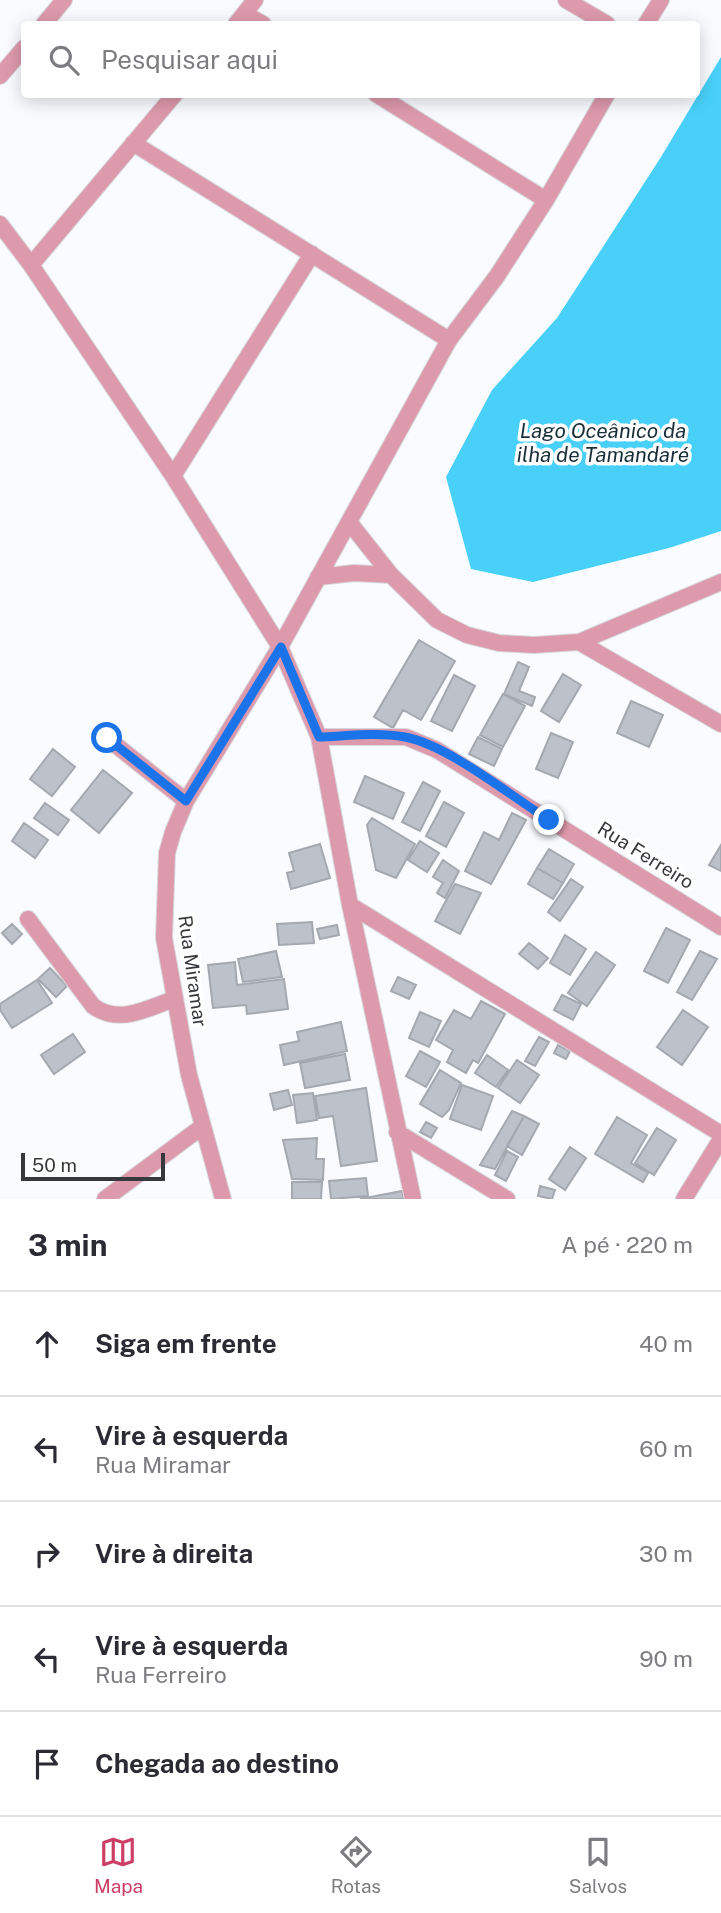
<!DOCTYPE html>
<html lang="pt">
<meta charset="utf-8">
<style>
body{margin:0;font-family:"Public Sans",sans-serif;background:#f7f7f7;color:#2b2b33}
.scale{position:absolute;left:21px;bottom:18px;width:144px;box-sizing:border-box;padding-left:7px;border:4px solid #37383c;border-top:0;font-size:19px;line-height:24px;white-space:nowrap;color:#37383c;-webkit-text-stroke:5px #fff;paint-order:stroke}
.stop{position:absolute;width:21px;height:21px;margin:-16px;border:5px solid #1a73e8;border-radius:50%;background:#fff}
.stop.end{background:#1a73e8;border-color:#fff;box-shadow:0 2px 7px #0008}
.list{margin:0;padding:0;list-style:none}
h2{display:flex;justify-content:space-between;align-items:center;height:91px;margin:0;padding:0 28px;font-size:30px}
h2 small{font-size:23px;font-weight:400;color:#7c7c81}
.list li{display:grid;grid-template-columns:46px 1fr auto;gap:21px;align-items:center;box-sizing:border-box;height:105px;padding:0 28px;border-top:2px solid #e1e1e2}
.list b{display:block;font-size:26px;white-space:nowrap}
.list p{margin:0;font-size:23px;white-space:nowrap;color:#7c7c81}
.list em{font-size:23px;font-style:normal;color:#7c7c81}
.icon{flex:none;width:38px;height:38px;fill:none;stroke:currentColor;stroke-width:2;stroke-linecap:round;stroke-linejoin:round}
.map{position:relative;flex:none;width:721px;height:1199px;overflow:hidden}
.search{position:absolute;background:#fff;box-shadow:0 4px 18px #0003;left:21px;right:21px;top:21px;height:77px;display:flex;align-items:center;gap:18px;box-sizing:border-box;padding:0 24px;border-radius:7px;color:#7c7c81;font-size:26px}
.sheet{height:616px;background:#fff}
nav{display:flex;justify-content:space-around;align-items:center;box-sizing:border-box;height:98px;border-top:2px solid #e1e1e2;background:#fff;font-size:19px;color:#7c7c81}
nav a{display:grid;justify-items:center;gap:4px}
nav .on{color:#cd3e67}
.map>svg:first-child{display:block}
.water{fill:#48d0f9}
.building{fill:#bdc1c9;stroke:#a4a8b0;stroke-width:2}
.lines{fill:none;stroke-linecap:round;stroke-linejoin:round}
.minor-casing{stroke:#d6d8db;stroke-width:18}
.minor{stroke:#de9aad;stroke-width:16}
.route{stroke:#1a73e8;stroke-width:9}
.labels{text-anchor:middle;dominant-baseline:central;stroke-width:7;stroke-linejoin:round;paint-order:stroke}
.street-label{font-size:19px;fill:#37383c;stroke:#fff}
.water-label{font-size:21px;font-style:italic;fill:#192f37;stroke:#fff}
</style>
<div class="map">
<svg width="721" height="1199" viewBox="0 0 721 1199">
<rect width="100%" height="100%" fill="#f9fbfe"/>
<!-- water -->
<path class="water" d="M721,57v474l-52,17 -136,34 -62,-13 -25,-92 46,-87 65,-72 104,-161z"/>
<!-- building -->
<path class="building" d="M419,640l36,21 -34,59 -18,-10 -10,18 -19,-11z
M518,662l11,5 -10,24 16,6 -3,9 -28,-12z
M563,674l18,11 -22,37 -18,-11z
M454,675l21,11 -23,45 -21,-10z
M503,694l22,12 -22,41 -23,-12z
M631,701l32,14 -14,32 -32,-14z
M551,733l22,9 -15,36 -22,-9z
M478,737l24,12 -8,17 -25,-12z
M53,749l22,18 -23,29 -22,-17z
M103,770l29,23 -33,40 -28,-23z
M365,776l39,17 -11,26 -39,-17z
M423,782l17,9 -20,40 -18,-9z
M444,802l20,11 -18,34 -20,-11z
M45,803l24,17 -11,15 -24,-17z
M512,813l14,7 -35,64 -26,-13 19,-39 15,8z
M372,818l43,26 -19,34 -20,-8 -9,-45z
M24,823l24,17 -13,18 -23,-17z
M420,841l19,12 -12,19 -19,-12z
M320,844l10,34 -39,11 -4,-16 7,-2 -5,-18z
M721,845v26l-12,-6z
M549,849l25,15 -11,19 -26,-15z
M443,860l16,11 -14,27 -8,-5 6,-10 -10,-6z
M537,868l26,15 -10,16 -25,-15z
M571,879l12,8 -23,34 -12,-9z
M455,884l26,9 -21,41 -25,-13z
M312,922l2,21 -35,2 -2,-21z
M12,924l10,10 -10,10 -10,-11z
M337,925l2,10 -19,4 -3,-10z
M666,928l24,12 -22,43 -24,-12z
M565,935l21,14 -16,26 -20,-12z
M529,943l19,15 -10,11 -19,-15z
M276,951l6,26 -39,5 -5,-23z
M700,951l17,8 -25,41 -15,-8z
M596,952l19,13 -28,41 -19,-13z
M235,962l2,23 47,-6 4,30 -41,5 -1,-9 -33,3 -5,-43z
M50,968l17,18 -11,11 -18,-18z
M398,977l18,8 -7,14 -18,-8z
M37,980l15,23 -40,25 -12,-18v-6z
M562,995l19,9 -8,16 -19,-10z
M481,1001l24,13 -27,49 -5,-3 -7,13 -19,-11 6,-12 -17,-10 18,-30 17,9z
M683,1010l25,17 -26,38 -25,-18z
M420,1012l21,9 -12,26 -20,-9z
M341,1022l6,29 -63,14 -4,-20 19,-4 -2,-9z
M73,1034l12,18 -31,22 -13,-19z
M539,1037l10,5 -14,24 -10,-5z
M558,1045l12,6 -4,8 -12,-6z
M420,1051l20,11 -14,25 -20,-11z
M345,1054l5,26 -45,8 -5,-25z
M487,1055l21,15 -12,17 -21,-14z
M517,1060l22,15 -19,28 -22,-15z
M440,1070l21,13 -12,27 -7,7 -22,-13z
M462,1085l31,11 -12,34 -31,-11z
M366,1088l11,73 -36,5 -8,-50 -14,2 -4,-22z
M288,1090l4,15 -18,5 -4,-16z
M313,1093l4,27 -20,3 -4,-28z
M512,1111l12,5 -29,53 -15,-4z
M524,1116l15,8 -17,31 -15,-9z
M617,1117l30,18 -16,28 17,10 -5,9 -48,-28z
M426,1122l11,6 -6,10 -11,-6z
M657,1128l19,12 -22,35 -19,-12z
M317,1138l-1,21h8l-1,21 -31,-1 -9,-39z
M570,1147l16,11 -21,32 -16,-11z
M507,1151l11,6 -12,24 -11,-6z
M366,1178l2,18 -37,3 -2,-18z
M292,1182h30l-1,17h-29z
M540,1186l15,4 -3,9 -14,-3z
M402,1191l2,8h-44z"/>
<g class="lines">
<defs>
<path id="minor" d="M566,0l41,24
M245,14l18,10
M44,24l20,-24
M236,24l19,-24
M646,24l15,-24
M0,76l24,-28
M175,94l-144,171 142,211 107,171 39,90 31,168 63,294
M376,94l170,106
M133,143l316,197
M0,224l31,41
M173,476l139,-222
M349,522l42,53 46,45 30,15 32,8 35,2 45,-3 142,-60
M318,577l36,-4 37,2
M579,642l142,82
M319,737h87l31,13 284,177
M107,738l79,63
M350,905l371,229
M28,919l65,87c26,19 53,3 81,-7
M397,1132l110,67
M105,1199l98,-73
M223,1199l-34,-124 -25,-137 3,-85 6,-21 13,-31 94,-154 169,-307 48,-64 49,-76 61,-106
M684,1199l37,-60"/>
</defs>
<!-- minor casing -->
<use href="#minor" class="minor-casing"/>
<!-- minor -->
<use href="#minor" class="minor"/>
</g>
<g class="lines">
<!-- route -->
<path class="route" d="M107,738l79,63 95,-154 38,90c28,-1 58,-5 86,0 43,8 106,59 144,83"/>
</g>
<g class="labels">
<!-- street labels -->
<g class="street-label">
<text transform="translate(646 855) rotate(32)">Rua Ferreiro</text>
<text transform="translate(193 971) rotate(82)">Rua Miramar</text>
</g>
<!-- water labels -->
<g class="water-label">
<text x="603" y="430">Lago Oceânico da<tspan x="603" dy="24">ilha de Tamandaré</tspan></text>
</g>
</g>
</svg>
<div class="scale">50 m</div>
<div class="stop" style="left:107px;top:738px"></div>
<div class="stop end" style="left:549px;top:820px"></div>
<div class="search"><svg class="icon" aria-label="search" viewBox="0 0 24 24"><circle cx="10" cy="10" r="6"/><path d="M15 15l6 6"/></svg>Pesquisar aqui</div>
</div>
<section class="sheet">
<h2>3 min<small>A pé · 220 m</small></h2>
<ul class="list">
<li><svg class="icon" aria-label="ahead" viewBox="0 0 24 24"><path d="M12 20V5M6 11l6-6 6 6"/></svg><div><b>Siga em frente</b></div><em>40 m</em></li>
<li><svg class="icon" aria-label="left" viewBox="0 0 24 24"><path d="M17 20v-9H6M10 6l-5 5 5 5"/></svg><div><b>Vire à esquerda</b><p>Rua Miramar</p></div><em>60 m</em></li>
<li><svg class="icon" aria-label="right" viewBox="0 0 24 24"><path d="M7 20v-9h11M14 6l5 5-5 5"/></svg><div><b>Vire à direita</b></div><em>30 m</em></li>
<li><svg class="icon" aria-label="left" viewBox="0 0 24 24"><path d="M17 20v-9H6M10 6l-5 5 5 5"/></svg><div><b>Vire à esquerda</b><p>Rua Ferreiro</p></div><em>90 m</em></li>
<li><svg class="icon" aria-label="arrive" viewBox="0 0 24 24"><path d="M6 21V4h12l-3 4 3 4H6"/></svg><div><b>Chegada ao destino</b></div></li>
</ul>
</section>
<nav>
<a class="on"><svg class="icon" aria-label="map" viewBox="0 0 24 24"><path d="M3 6l6-2 6 2 6-2v14l-6 2-6-2-6 2zM9 4v14M15 6v14"/></svg>Mapa</a>
<a><svg class="icon" aria-label="directions" viewBox="0 0 24 24"><path d="M12 3l9 9-9 9-9-9zM9 14v-3h6M13 9l2 2-2 2"/></svg>Rotas</a>
<a><svg class="icon" aria-label="saved" viewBox="0 0 24 24"><path d="M7 4h10v16l-5-4-5 4z"/></svg>Salvos</a>
</nav>
